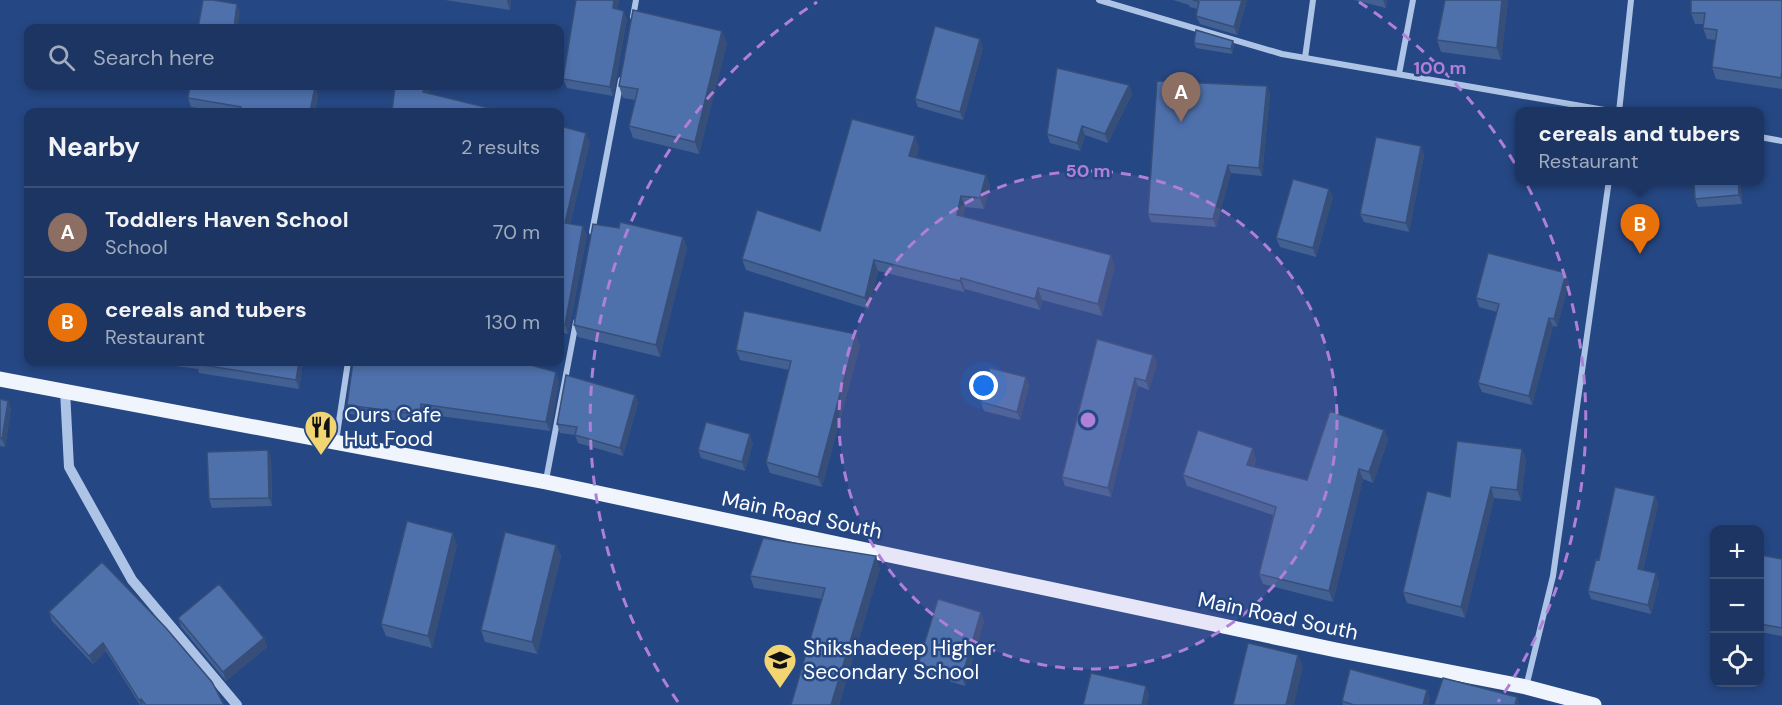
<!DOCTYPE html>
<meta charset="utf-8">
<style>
body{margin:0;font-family:"DM Sans",sans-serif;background:#29406b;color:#f1f3f6}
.controls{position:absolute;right:18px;bottom:18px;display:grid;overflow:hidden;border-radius:12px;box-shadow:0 3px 9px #0003}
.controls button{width:54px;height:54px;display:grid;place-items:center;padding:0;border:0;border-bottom:2px solid #3a5077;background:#1c3562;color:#f1f3f6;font:30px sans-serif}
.you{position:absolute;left:984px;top:386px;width:21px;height:21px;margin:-15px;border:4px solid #fff;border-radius:50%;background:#1a73e8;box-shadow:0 0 0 9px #1a73e833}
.badge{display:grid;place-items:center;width:39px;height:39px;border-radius:50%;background:#f1d572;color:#fff;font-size:20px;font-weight:700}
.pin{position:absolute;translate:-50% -50px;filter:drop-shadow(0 2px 3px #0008)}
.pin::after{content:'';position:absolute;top:32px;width:21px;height:18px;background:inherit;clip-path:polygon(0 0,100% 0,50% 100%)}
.popup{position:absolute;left:1515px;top:107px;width:249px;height:78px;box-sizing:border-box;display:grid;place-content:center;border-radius:12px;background:#1c3562;filter:drop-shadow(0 2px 4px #0005);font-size:20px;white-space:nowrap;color:#a0abbe}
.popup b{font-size:22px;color:#f1f3f6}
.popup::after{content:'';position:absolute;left:50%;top:100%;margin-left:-12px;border:12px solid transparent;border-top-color:#1c3562}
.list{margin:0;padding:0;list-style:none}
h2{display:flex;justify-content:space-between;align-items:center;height:78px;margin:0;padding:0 24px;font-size:26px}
h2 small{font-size:20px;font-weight:400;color:#a0abbe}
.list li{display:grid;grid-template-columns:39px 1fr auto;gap:18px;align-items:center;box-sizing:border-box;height:90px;padding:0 24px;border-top:2px solid #3a5077}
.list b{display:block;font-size:22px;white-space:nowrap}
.list p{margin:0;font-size:20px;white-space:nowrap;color:#a0abbe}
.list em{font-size:20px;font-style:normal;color:#a0abbe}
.icon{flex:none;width:33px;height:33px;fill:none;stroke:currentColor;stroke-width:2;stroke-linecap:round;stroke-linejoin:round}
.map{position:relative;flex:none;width:1782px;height:705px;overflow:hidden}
.search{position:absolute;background:#1c3562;box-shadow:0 3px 9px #0003;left:24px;top:24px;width:540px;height:66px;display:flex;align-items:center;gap:15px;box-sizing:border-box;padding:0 21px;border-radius:12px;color:#a0abbe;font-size:22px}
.panel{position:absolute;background:#1c3562;box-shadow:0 3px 9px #0003;left:24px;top:108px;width:540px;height:258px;border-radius:12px}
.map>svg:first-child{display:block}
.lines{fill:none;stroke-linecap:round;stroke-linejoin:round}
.minor{stroke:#aec4e7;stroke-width:6}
.tertiary{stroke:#aec4e7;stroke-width:10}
.primary{stroke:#f0f4fd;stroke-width:15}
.wall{fill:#436093}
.shaded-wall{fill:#374e78}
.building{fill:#4e70ab;stroke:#374e78;stroke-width:1.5}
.ring{fill:none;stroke:#b080d9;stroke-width:3;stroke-dasharray:10 8}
.labels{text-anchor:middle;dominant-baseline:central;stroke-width:5;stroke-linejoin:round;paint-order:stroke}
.poi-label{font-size:21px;fill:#fff;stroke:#254783;text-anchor:start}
.street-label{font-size:21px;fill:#fff;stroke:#254783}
.centre{fill:#b080d9;stroke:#254783;stroke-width:3}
.ring-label{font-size:18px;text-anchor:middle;font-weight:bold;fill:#b080d9;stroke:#254783;stroke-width:5;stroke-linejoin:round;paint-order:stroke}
</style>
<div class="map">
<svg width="1782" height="705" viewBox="0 0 1782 705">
<rect width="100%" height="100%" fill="#254783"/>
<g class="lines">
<!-- minor -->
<path class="minor" d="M1099,0l183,54 334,58
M633,17l3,-17
M1305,58l8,-58
M1399,74l14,-74
M1619,112l12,-112
M1760,137l22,4
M592,232l29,-152
M336,441l12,-79
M546,480l30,-158
M1526,687l27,-111 56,-396"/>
<!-- tertiary -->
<path class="tertiary" d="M65,391l4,76 63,113 105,125"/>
<!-- primary -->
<path class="primary" d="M0,379l546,103 790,168 190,37 68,18"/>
</g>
<!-- wall -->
<path class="wall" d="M445,0h66l-1,10z
M576,0h43l-2,9 10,10 -14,77 -46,-8 -4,-9z
M1173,0h74l-10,35 -37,-11 -4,-8 1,-7 -7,-2 -1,-2z
M1354,0h33l-1,8z
M1445,0h63l-7,60 -60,-8 -4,-12z
M1782,0v89l-66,-10 -4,-12 4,-27 -9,-1 -4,-11v-4h-8l-4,-11z
M1233,41l1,4 -2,9 -36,-6 -2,-5z
M727,43l-28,111 -66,-16 -4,-12 6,-26 -12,-2 -4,-12z
M983,48l-20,72 -45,-13 -3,-8z
M1129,85l3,9 -24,49 -23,-8 -5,16 -30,-8 -3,-9z
M1267,86l3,8 -8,82 -31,-3 -15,54 -65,-5 -3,-8z
M315,87l3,8 -3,17h-89l-35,-5 -3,-9z
M560,126l30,16 -20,82 17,11 -19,99 -8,-2z
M1421,146l3,9 -15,77 -45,-10 -4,-8z
M919,148l-3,9 70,18 4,11 -6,23 -19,-2 -2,9 152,50 -13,50 -60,-16 -2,10 -75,-21 -1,3 -86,-21 -9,38 -123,-39 -4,-11 78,-28z
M1740,180l2,24 -44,3 -3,-8z
M1333,197l-17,60 -36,-10 -4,-9z
M683,237l4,11 -27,109 -82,-20 -4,-12z
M1569,282l-12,45 -4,-1 -21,79 -50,-13 -4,-9 19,-71 -18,-5 -3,-9z
M1097,339l56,16 4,8 -8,27 -11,-4 -27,111 -46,-11 -3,-9z
M860,345l-38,142 -52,-14 -4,-11 23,-92 -49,-10 -4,-10z
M144,362h159l-4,27 -100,-16 -1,-4z
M1026,377l3,9 -9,34 -36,-9 -3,-9z
M559,381l-9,50 -125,-17 -2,10 -73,-10 -3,-9z
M635,395l3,8 -15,53 -45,-13 -3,-8 -15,-2 -3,-9z
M0,399l8,2 3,8 -6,38 -5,-1z
M1384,430l4,10 -15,43 -10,-4 -30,123 -70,-18 -4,-10 14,-59 -86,-29 -4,-11 73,-16 -2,8 53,13z
M753,443l-8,28 -44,-13 -3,-8z
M1522,449l4,11 -5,41 -27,-3 -29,120 -58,-15 -4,-11 47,-95z
M271,458l1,48 -60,2 -3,-9z
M1655,496l3,8 -15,66 16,12 -8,32 -60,-15 -3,-8z
M457,545l-25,103 -46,-12 -5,-12z
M556,545l5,11 -24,98 -52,-12 -4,-12z
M1760,555l22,4v77l-22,-4z
M880,568l-41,137h-48l31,-106 -68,-11 -4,-12z
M49,612l175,93h-84l-34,-54 -13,13 -41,-43z
M178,618l86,20 3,9 -41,34 -45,-54z
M984,621l-19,65 -44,-13 -3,-9z
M1427,690l3,9 -2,6h-85l-1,-4z"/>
<!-- shaded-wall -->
<path class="shaded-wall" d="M507,0h4l-1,10 -3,-9z
M614,0h5l-3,17 -3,-9z
M1242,0h5l-10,35 -3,-8z
M1383,0h4l-1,8z
M1502,0h6l-7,60 -4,-12z
M237,4l3,8 -2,16h-4z
M624,11l3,8 -14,77 -3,-9z
M722,31l5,12 -28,111 -4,-12z
M980,39l3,9 -20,72 -3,-8z
M1233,41l1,4 -2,9 -1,-5z
M1129,85l3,9 -24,49 -3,-9z
M425,86h5l-3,15 -4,-9z
M1267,86l3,8 -8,82 -3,-8z
M315,87l3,8 -3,17h-5z
M1082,126l3,9 -5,16 -3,-8z
M586,133l4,9 -22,90 -3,-9z
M915,136l4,12 -6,19 -4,-11z
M1421,146l3,9 -15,77 -3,-9z
M1228,165l3,8 -15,54 -3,-8z
M986,175l4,11 -6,23 -4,-11z
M1738,180h2l2,24 -3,-9z
M1329,189l4,8 -17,60 -3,-9z
M961,196l4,11 -3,19 -5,-11z
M583,226l4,9 -19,99 -3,-9z
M683,237l4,11 -27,109 -4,-12z
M1111,255l4,11 -13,50 -4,-12z
M874,260l4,11 -9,38 -4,-11z
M1566,273l3,9 -12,45 -3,-8z
M961,278l4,11 -1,3 -4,-11z
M1038,288l4,12 -2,10 -5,-11z
M1549,318l4,8 -21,79 -3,-9z
M856,334l4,11 -38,142 -4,-10z
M1153,355l4,8 -8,27 -3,-9z
M299,362h4l-4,27 -3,-9z
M556,372l3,9 -9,50 -4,-9z
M1026,377l3,9 -9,34 -3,-8z
M1135,378l3,8 -27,111 -3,-9z
M635,395l3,8 -15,53 -3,-8z
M8,401l3,8 -6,38 -3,-8z
M421,404l4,10 -2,10 -3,-9z
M1384,430l4,10 -15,43 -4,-11z
M750,434l3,9 -8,28 -3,-9z
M1253,448l3,11 -5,16 -4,-10z
M1522,449l4,11 -5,41 -4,-11z
M268,450l3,8 1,48 -3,-8z
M1359,469l4,10 -30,123 -4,-11z
M1491,487l3,11 -29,120 -4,-11z
M1655,496l3,8 -17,74 -3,-9z
M453,533l4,12 -25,103 -4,-12z
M556,545l5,11 -24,98 -5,-12z
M876,556l4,12 -41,137h-8z
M1656,573l3,9 -8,32 -3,-9z
M981,612l3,9 -19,65 -3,-9z
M264,638l3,9 -41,34 -3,-9z
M103,643l3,8 -13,13 -4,-8z
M1298,655l5,12 -9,38h-8z
M1146,686l3,9 -2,10h-5z
M1427,690l3,9 -2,6h-5z
M1517,697l3,8h-5z
M141,699l2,6h-2l-2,-5z"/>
<!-- building -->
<path class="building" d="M203,0h10l24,4 -3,24h-36z
M576,0h38l-1,8 11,3 -14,76 -47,-8z
M1193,0h49l-8,27 -38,-11 3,-14z
M1445,0h57l-5,48 -60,-8z
M1691,0h91v72l-1,6 -69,-11 5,-37 -14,-2 2,-15h-14z
M633,10l89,21 -27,111 -66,-16 9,-37 -19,-3z
M935,26l45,13 -20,73 -45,-13z
M1196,30l37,11 -2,8 -37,-6z
M1057,68l72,17 -24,49 -23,-8 -5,17 -30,-9z
M1157,81l110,5 -8,82 -31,-3 -15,54 -65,-5z
M190,86h116l9,1 -5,25h-69v-5l-53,-9z
M395,86h30l-2,6 82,20h-113z
M852,119l63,17 -6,20 77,19 -6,23 -19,-2 -4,19 154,40 -13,49 -60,-16 -3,11 -74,-21 -1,3 -86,-21 -9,38 -123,-39 15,-49 63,21z
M560,126l26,7 -21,90 18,3 -18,99 -5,-1z
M1376,137l45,9 -15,77 -46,-9z
M1293,179l36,10 -16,59 -37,-10z
M1694,180h44l1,15 -44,4z
M620,222l63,15 -27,108 -82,-20 19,-101 26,4z
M1488,253l78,20 -12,46 -5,-1 -20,78 -51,-13 21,-79 -23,-6z
M744,311l112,23 -38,143 -52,-15 25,-101 -55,-11z
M1097,339l56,16 -7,26 -11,-3 -27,110 -46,-11z
M197,362h102l-3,18 -100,-16z
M353,362h167l36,10 -10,50 -125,-18 -1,11 -73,-10z
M990,368l36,9 -9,35 -36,-10z
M566,375l69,20 -15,53 -45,-13 2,-8 -20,-3z
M0,399l8,2 -6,38 -2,-1z
M1330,411l54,19 -15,42 -10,-3 -30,122 -70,-17 17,-67 -93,-32 15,-45 55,18 -6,17 60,15z
M706,422l44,12 -8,28 -44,-12z
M1457,441l65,8 -5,41 -26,-3 -30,120 -58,-15 24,-101 23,6z
M268,450l1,48 -60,1 -2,-47z
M1615,487l40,9 -17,73 18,4 -8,32 -60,-14 8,-32 3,1z
M407,521l46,12 -25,103 -47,-12z
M505,532l51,13 -24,97 -51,-12z
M763,538l113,18 -45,149h-40l34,-117 -75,-12z
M1760,555l22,4v69l-22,-4z
M102,562l64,66 46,54 12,23h-78l-5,-6 -2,1 -36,-57 -14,13 -40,-44z
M219,584l45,54 -41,34 -45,-54z
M938,599l43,13 -19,65 -44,-13z
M1248,643l50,12 -12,50h-53z
M1350,669l77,21 -4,15h-69l-12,-4z
M1091,673l55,13 -4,19h-59z
M1443,678l74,19 -2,8h-81z"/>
<!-- distance rings -->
<circle cx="1088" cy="420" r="249" fill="#b080d9" fill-opacity=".12"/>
<g class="ring">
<circle cx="1088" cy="420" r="249"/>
<path d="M678 702A498 498 0 0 1 817 2M1359 2A498 498 0 0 1 1498 702"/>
</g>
<!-- icons -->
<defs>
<symbol id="restaurant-pin" viewBox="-11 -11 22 30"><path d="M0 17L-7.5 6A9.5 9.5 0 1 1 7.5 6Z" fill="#f1d572" stroke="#254783"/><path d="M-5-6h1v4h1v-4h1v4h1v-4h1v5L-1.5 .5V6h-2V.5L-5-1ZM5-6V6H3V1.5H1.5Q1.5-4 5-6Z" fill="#111"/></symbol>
<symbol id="school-pin" viewBox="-11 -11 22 30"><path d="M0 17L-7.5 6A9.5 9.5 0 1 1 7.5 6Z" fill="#f1d572" stroke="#254783"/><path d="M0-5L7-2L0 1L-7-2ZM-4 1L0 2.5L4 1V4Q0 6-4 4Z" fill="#111"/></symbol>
</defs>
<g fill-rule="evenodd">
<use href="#restaurant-pin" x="302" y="408" width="38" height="52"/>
<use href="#school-pin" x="761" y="641" width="38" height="52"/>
</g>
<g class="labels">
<!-- poi labels -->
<g class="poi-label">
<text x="344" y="415">Ours Cafe<tspan x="344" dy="24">Hut Food</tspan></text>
<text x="803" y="648">Shikshadeep Higher<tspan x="803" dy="24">Secondary School</tspan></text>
</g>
<!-- street labels -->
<g class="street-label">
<text transform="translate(802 515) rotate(12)">Main Road South</text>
<text transform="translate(1278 616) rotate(12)">Main Road South</text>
</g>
</g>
<circle cx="1088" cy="420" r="9" class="centre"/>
<g class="ring-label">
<text x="1440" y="74">100 m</text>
<text x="1088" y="177">50 m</text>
</g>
</svg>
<div class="controls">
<button>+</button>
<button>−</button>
<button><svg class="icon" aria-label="locate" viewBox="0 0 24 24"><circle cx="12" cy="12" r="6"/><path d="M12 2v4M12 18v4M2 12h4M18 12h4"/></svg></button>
</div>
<div class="you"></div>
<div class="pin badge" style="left:1181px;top:122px;background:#8d6e63">A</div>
<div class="pin badge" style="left:1640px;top:254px;background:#e8710a">B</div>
<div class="popup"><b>cereals and tubers</b>Restaurant</div>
<div class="search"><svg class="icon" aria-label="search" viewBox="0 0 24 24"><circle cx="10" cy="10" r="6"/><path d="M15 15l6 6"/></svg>Search here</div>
<section class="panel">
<h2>Nearby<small>2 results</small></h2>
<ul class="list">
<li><span class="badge" style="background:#8d6e63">A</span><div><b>Toddlers Haven School</b><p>School</p></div><em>70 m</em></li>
<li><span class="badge" style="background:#e8710a">B</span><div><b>cereals and tubers</b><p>Restaurant</p></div><em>130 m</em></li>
</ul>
</section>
</div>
